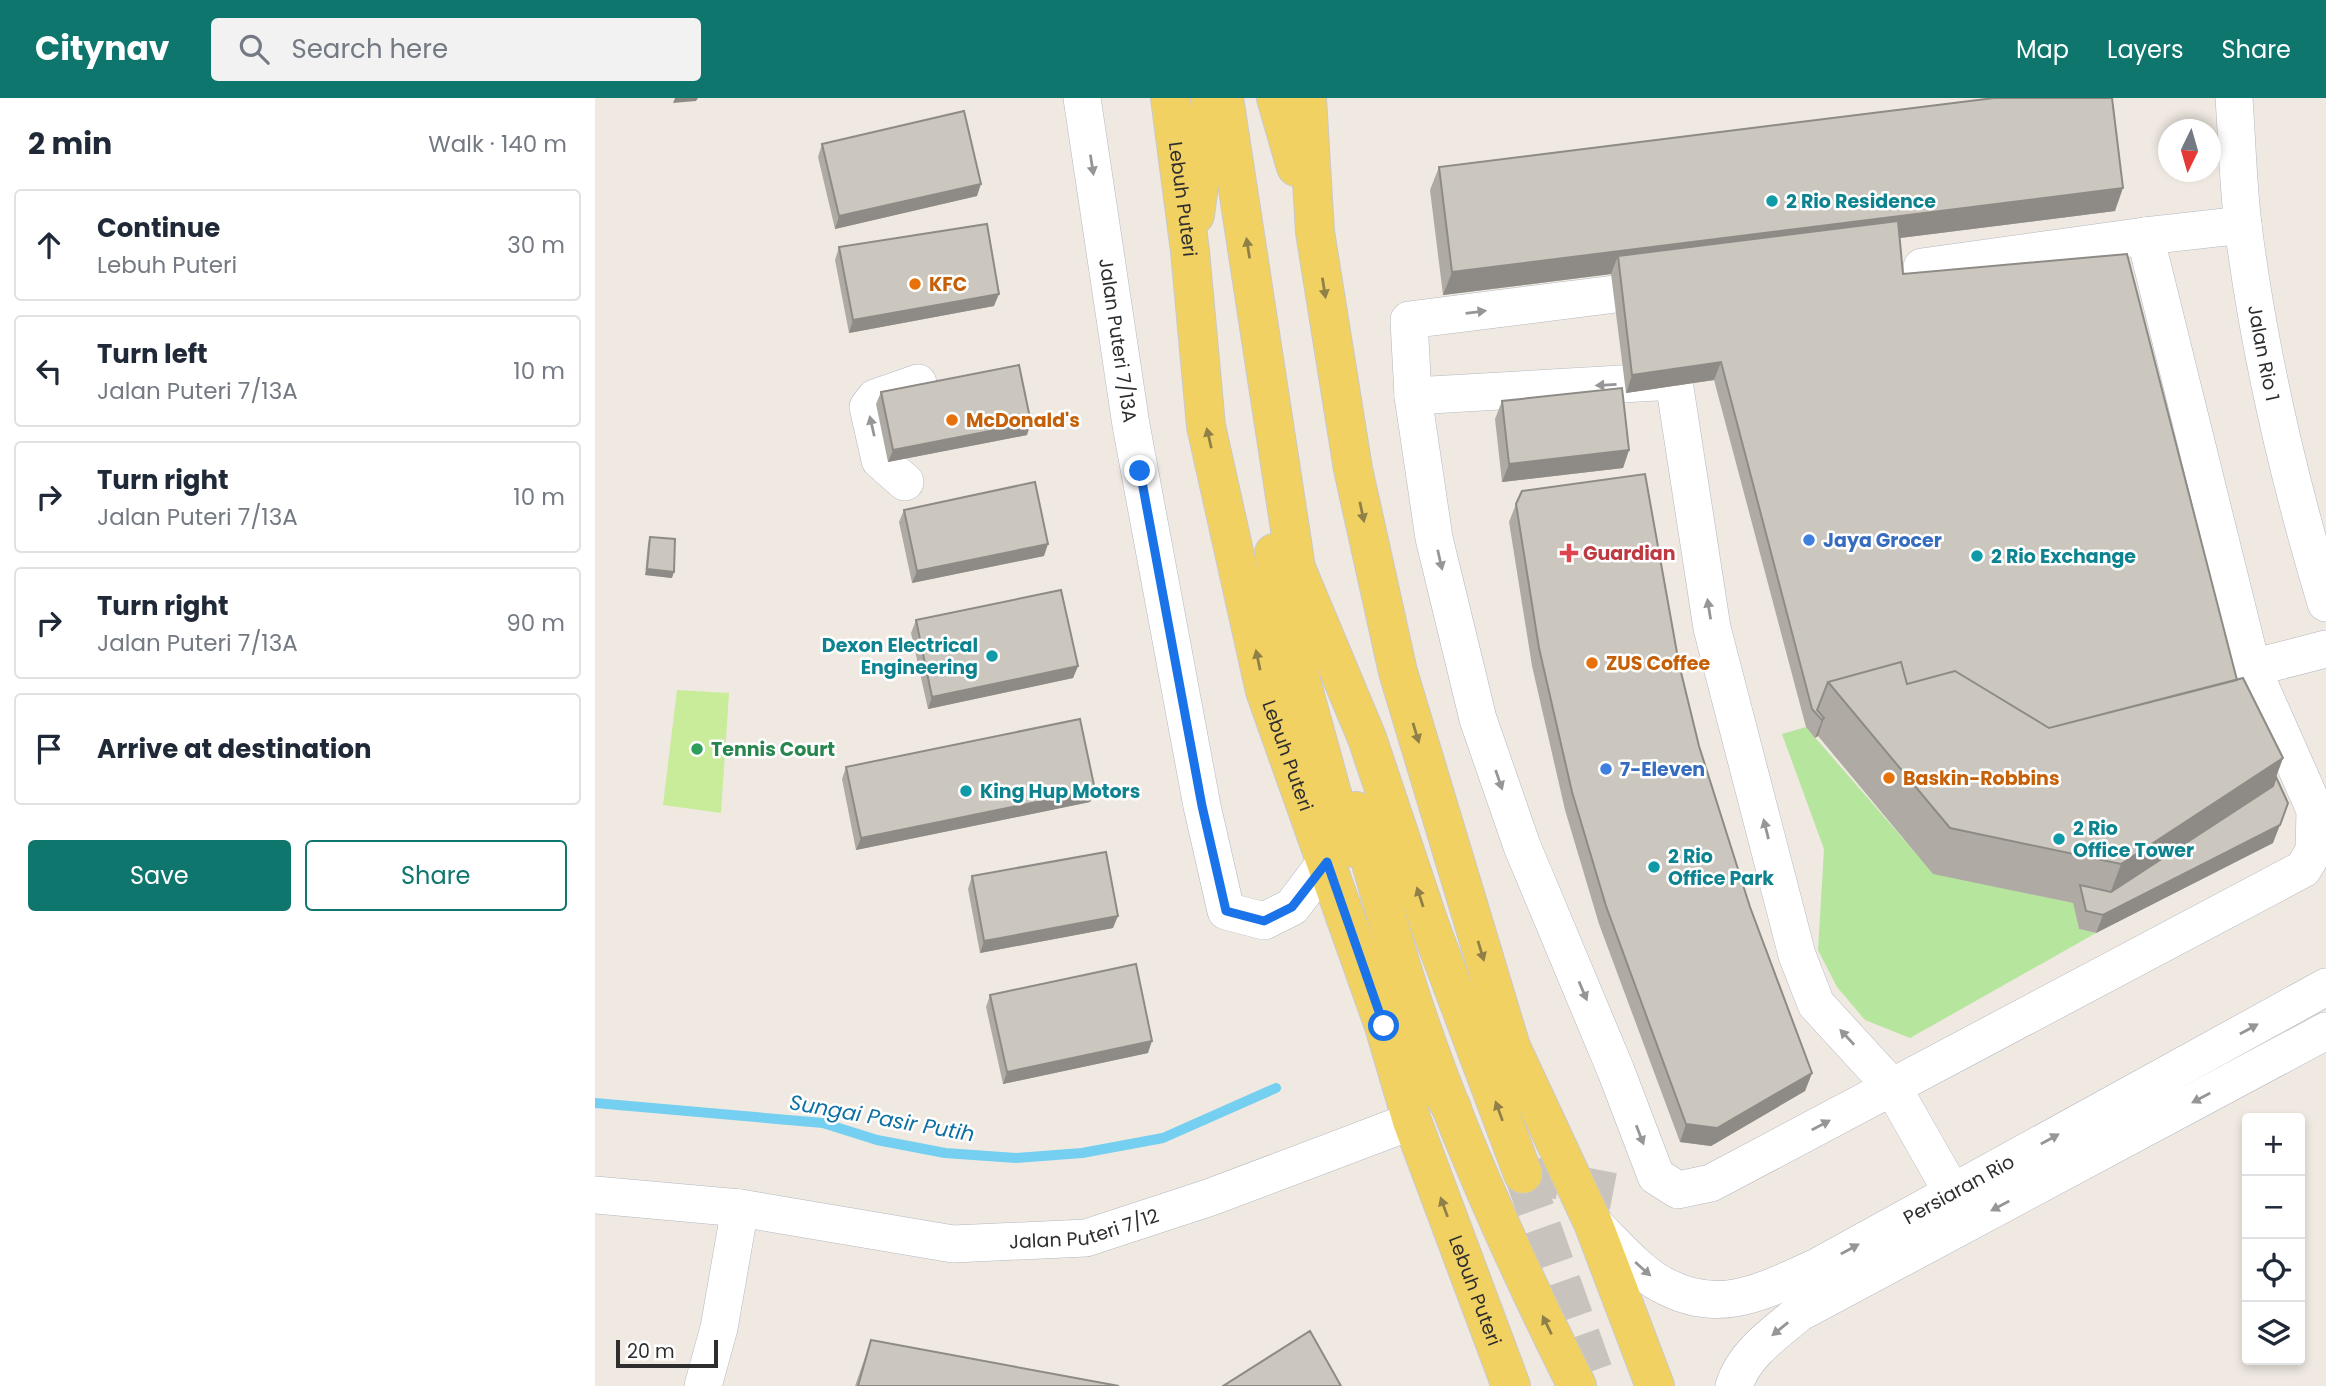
<!DOCTYPE html>
<meta charset="utf-8">
<style>
body{margin:0;font-family:Poppins,sans-serif;background:#f2f2f3;color:#1f2937}
.controls{position:absolute;right:21px;bottom:21px;display:grid;overflow:hidden;border-radius:7px;box-shadow:0 4px 10px #0003}
.controls button{width:63px;height:63px;display:grid;place-items:center;padding:0;border:0;border-bottom:2px solid #e0e1e3;background:#fff;color:#1f2937;font:35px sans-serif}
.compass{position:absolute;left:1563px;top:21px;width:63px;height:63px;border-radius:50%;background:#fff;box-shadow:0 4px 10px #0003;rotate:185deg}
.scale{position:absolute;left:21px;bottom:18px;width:102px;box-sizing:border-box;padding-left:7px;border:4px solid #2e2e2e;border-top:0;font-size:19px;line-height:24px;white-space:nowrap;color:#2e2e2e;-webkit-text-stroke:5px #fff;paint-order:stroke}
.stop{position:absolute;width:21px;height:21px;margin:-16px;border:5px solid #1a73e8;border-radius:50%;background:#fff}
.stop.end{background:#1a73e8;border-color:#fff;box-shadow:0 2px 7px #0008}
.list{margin:0;padding:0;list-style:none}
h2{display:flex;justify-content:space-between;align-items:center;height:91px;margin:0;padding:0 28px;font-size:30px}
h2 small{font-size:23px;font-weight:400;color:#747a83}
.list li{display:grid;grid-template-columns:46px 1fr auto;gap:21px;align-items:center;box-sizing:border-box;height:112px;margin:0 14px 14px;padding:0 14px;border:2px solid #e0e1e3;border-radius:7px}
.list b{display:block;font-size:26px;white-space:nowrap}
.list p{margin:0;font-size:23px;white-space:nowrap;color:#747a83}
.list em{font-size:23px;font-style:normal;color:#747a83}
.actions{display:flex;gap:14px;padding:21px 28px}
.actions a{flex:1;padding:16px 0;border:2px solid #0f766e;border-radius:7px;text-align:center;font-size:24px;color:#0f766e}
.actions .main{background:#0f766e;color:#fff}
.icon{flex:none;width:38px;height:38px;fill:none;stroke:currentColor;stroke-width:2;stroke-linecap:round;stroke-linejoin:round}
.map{position:relative;flex:none;width:1731px;height:1288px;overflow:hidden}
header{display:flex;align-items:center;gap:42px;box-sizing:border-box;height:98px;padding:0 35px;background:#0f766e;color:#fff}
header strong{font-size:33px}
nav{display:flex;gap:38px;margin-inline-start:auto;font-size:24px}
.search{width:490px;height:63px;background:#f2f2f3;display:flex;align-items:center;gap:18px;box-sizing:border-box;padding:0 24px;border-radius:7px;color:#747a83;font-size:26px}
main{display:flex}
aside{flex:1;background:#fff}
.map>svg:first-child{display:block}
.green{fill:#b6e59e}
.pitch{fill:#c9ec9a}
.lines{fill:none;stroke-linecap:round;stroke-linejoin:round}
.stream{stroke:#75cff0;stroke-width:10}
.minor-tunnel{stroke:#c8c4bd;stroke-width:37;stroke-dasharray:37 18;stroke-linecap:butt}
.major-tunnel{stroke:#c8c4bd;stroke-width:38;stroke-dasharray:38 19;stroke-linecap:butt}
.minor-casing{stroke:#b4b7c1;stroke-width:38}
.major-casing{stroke:#c9c9c9;stroke-width:40}
.minor{stroke:#fff;stroke-width:37}
.major{stroke:#f2d163;stroke-width:38}
.wall{fill:#afaba4}
.shaded-wall{fill:#8e8b86}
.building{fill:#cbc7bf;stroke:#8e8b86;stroke-width:2}
.oneway{fill:#969696}
.oneway2{fill:#908048}
.route{stroke:#1a73e8;stroke-width:9}
.culture-dot{fill:#0f9aa8;stroke:#fff;stroke-width:2.5}
.food-dot{fill:#e8710a;stroke:#fff;stroke-width:2.5}
.shop-dot{fill:#3f7fe0;stroke:#fff;stroke-width:2.5}
.health-dot{fill:#e0444e;stroke:#fff;stroke-width:2.5}
.leisure-dot{fill:#2e9e5b;stroke:#fff;stroke-width:2.5}
.labels{text-anchor:middle;dominant-baseline:central;stroke-width:5;stroke-linejoin:round;paint-order:stroke}
.street-label{font-size:19px;fill:#2e2e2e;stroke:#fff}
.culture-label{font-size:19px;font-weight:bold;fill:#0d838f;stroke:#fff;text-anchor:start}
.food-label{font-size:19px;font-weight:bold;fill:#c56008;stroke:#fff;text-anchor:start}
.shop-label{font-size:19px;font-weight:bold;fill:#366cbe;stroke:#fff;text-anchor:start}
.health-label{font-size:19px;font-weight:bold;fill:#be3a42;stroke:#fff;text-anchor:start}
.leisure-label{font-size:19px;font-weight:bold;fill:#27864d;stroke:#fff;text-anchor:start}
.water-label{font-size:21px;font-style:italic;fill:#0d6fa3;stroke:#fff}
</style>
<header>
<strong>Citynav</strong>
<div class="search"><svg class="icon" aria-label="search" viewBox="0 0 24 24"><circle cx="10" cy="10" r="6"/><path d="M15 15l6 6"/></svg>Search here</div>
<nav><a>Map</a><a>Layers</a><a>Share</a></nav>
</header>
<main>
<aside>
<h2>2 min<small>Walk · 140 m</small></h2>
<ul class="list">
<li><svg class="icon" aria-label="ahead" viewBox="0 0 24 24"><path d="M12 20V5M6 11l6-6 6 6"/></svg><div><b>Continue</b><p>Lebuh Puteri</p></div><em>30 m</em></li>
<li><svg class="icon" aria-label="left" viewBox="0 0 24 24"><path d="M17 20v-9H6M10 6l-5 5 5 5"/></svg><div><b>Turn left</b><p>Jalan Puteri 7/13A</p></div><em>10 m</em></li>
<li><svg class="icon" aria-label="right" viewBox="0 0 24 24"><path d="M7 20v-9h11M14 6l5 5-5 5"/></svg><div><b>Turn right</b><p>Jalan Puteri 7/13A</p></div><em>10 m</em></li>
<li><svg class="icon" aria-label="right" viewBox="0 0 24 24"><path d="M7 20v-9h11M14 6l5 5-5 5"/></svg><div><b>Turn right</b><p>Jalan Puteri 7/13A</p></div><em>90 m</em></li>
<li><svg class="icon" aria-label="arrive" viewBox="0 0 24 24"><path d="M6 21V4h12l-3 4 3 4H6"/></svg><div><b>Arrive at destination</b></div></li>
</ul>
<div class="actions"><a class="main">Save</a><a>Share</a></div>
</aside>
<div class="map">
<svg width="1731" height="1288" viewBox="0 0 1731 1288">
<rect width="100%" height="100%" fill="#efe9e1"/>
<!-- green -->
<path class="green" d="M1211,629l127,146 140,30 6,26 17,4 -186,105 -45,-18 -28,-33 -19,-37 6,-101 -42,-115z"/>
<!-- pitch -->
<path class="pitch" d="M82,592l52,3 -8,120 -58,-8z"/>
<g class="lines">
<!-- stream -->
<path class="stream" d="M0,1005l228,20 54,17 68,13 71,5 66,-5 81,-15 113,-50"/>
<!-- minor-tunnel -->
<path class="minor-tunnel" d="M928,1076l99,19"/>
<!-- major-tunnel -->
<path class="major-tunnel" d="M928,1076l76,212"/>
<defs>
<g id="minor">
<path id="s1" d="M487,0l49,327 71,381 24,105 38,10 28,-14 34,-45"/>
<path id="s2" d="M1639,0c3,42 4,85 9,127 16,127 46,255 83,378"/>
<path d="M1327,169l223,-31"/>
<path d="M1068,190l-254,32 4,76 21,142 44,181 44,127 94,225 40,105 22,14 33,-7 592,-314 11,-18 1,-41 -63,-142 -107,-432 98,-11"/>
<path d="M1072,238l45,292 85,327 19,49 77,84 76,134"/>
<path d="M818,298l261,-15"/>
<path d="M310,384l-25,-22 -12,-53 7,-9 43,-15"/>
<path d="M1657,570l74,-19"/>
<path id="s3" d="M0,1097l145,13 213,36 133,-6 125,-41 201,-76"/>
<path id="s4" d="M998,1125c19,18 45,49 68,61 58,33 103,7 158,-18l507,-279"/>
<path d="M108,1288l16,-58 21,-120"/>
<path d="M1139,1288c10,-32 40,-52 65,-73l527,-282"/>
</g>
<g id="major">
<path id="s5" d="M575,0l20,153 16,175 59,265 119,335 28,95 99,265"/>
<path d="M629,0l72,470 71,170 63,188 93,248"/>
<path d="M681,0l20,69"/>
<path d="M712,0l8,134 38,237 45,203 113,375 82,176 62,163"/>
<path d="M600,117l15,-114"/>
<path d="M679,455l12,73 61,222"/>
<path d="M761,713c20,68 38,137 61,204 43,127 100,251 160,371"/>
<path d="M806,917l12,33 39,60"/>
</g>
</defs>
<!-- minor casing -->
<use href="#minor" class="minor-casing"/>
<!-- major casing -->
<use href="#major" class="major-casing"/>
<!-- minor -->
<use href="#minor" class="minor"/>
<!-- major -->
<use href="#major" class="major"/>
</g>
<!-- wall -->
<path class="wall" d="M227,46l155,52 -142,33 -17,-72z
M844,69l676,44 -215,27 3,36 334,406 46,78 -7,19 -3,66 -177,90 -17,-4 -6,-26 -140,-29 -115,-138 -3,2 -9,-11 -92,-347 -88,13 -15,-119 -168,21 -13,-105z
M244,149l155,59 -145,27 -14,-73z
M286,294l146,43 -139,27 -12,-58z
M907,303l127,49 -6,18 -121,14 -7,-63z
M921,406l163,160 20,82 51,161 62,166 -7,18 -94,55 -31,-4 -81,-218 -34,-114 -33,-144 -23,-144z
M309,412l140,46 -132,27 -13,-61z
M55,439l22,41 -27,-3 3,-32z
M321,522l162,46 -5,12 -145,31 -17,-76z
M251,669l249,23 -5,12 -234,48 -14,-71z
M377,778l141,52 -133,25 -12,-64z
M395,897l158,58 -145,31 -17,-77z
M276,1242l248,46h-264z"/>
<!-- shaded-wall -->
<path class="shaded-wall" d="M80,0h23l-2,3 -23,2z
M386,86l-4,12 -142,33 4,-13z
M1528,90l-8,23 -495,62 -2,-17 -7,18 -168,21 9,-23z
M404,196l-5,12 -145,27 4,-13z
M1126,264l-7,18 -88,13 6,-18z
M436,325l-4,12 -139,27 5,-12z
M1034,352l-6,18 -121,14 7,-18z
M453,446l-4,12 -132,27 5,-12z
M52,471l27,3 -2,6 -27,-3z
M483,568l-5,12 -145,31 4,-12z
M1229,620l-6,18 -3,2 7,-18z
M1688,660l-17,46 -162,106 17,-46z
M500,692l-5,12 -234,48 5,-12z
M1685,727l-7,18 -177,90 7,-18z
M523,818l-5,12 -133,25 4,-12z
M557,943l-4,12 -145,31 4,-12z
M1217,975l-7,18 -94,55 -31,-4 6,-18z"/>
<!-- building -->
<path class="building" d="M1399,0h118l11,90 -671,84 -13,-105z
M369,13l17,73 -142,32 -17,-72z
M1303,123l5,53 224,-20 110,426 -188,48 -94,-57 -48,13 -6,-22 -73,20 -11,28 7,8 -2,2 -10,-11 -91,-347 -89,13 -14,-119z
M392,126l12,70 -146,26 -14,-73z
M424,267l12,58 -138,27 -12,-58z
M1027,290l7,62 -120,14 -7,-63z
M1050,376l34,190 20,82 51,161 62,166 -95,55 -31,-4 -80,-218 -34,-114 -33,-144 -23,-144 6,-13z
M440,384l13,62 -131,27 -13,-61z
M55,439l25,2 -1,33 -27,-3z
M466,492l17,76 -146,31 -16,-77z
M1306,564l6,22 48,-13 94,57 194,-50 40,80 -162,106 -171,-36 -122,-146z
M485,621l15,71 -234,48 -15,-71z
M1681,679l12,26 -8,22 -177,90 -17,-4 -6,-26 31,7 162,-106z
M511,754l12,64 -134,25 -12,-65z
M541,866l16,77 -145,31 -17,-77z
M715,1233l31,55h-118z
M276,1242l248,46h-261z"/>
<!-- one-way arrows -->
<defs><path id="oneway-solid" d="M-6-.8H1V-3.2L6.5 0L1 3.2V.8H-6Z" transform="scale(1.75)"/></defs>
<g class="oneway">
<use href="#oneway-solid" transform="translate(497 67) rotate(81)"/>
<use href="#oneway-solid" transform="translate(881 214) rotate(-7)"/>
<use href="#oneway-solid" transform="translate(1011 287) rotate(177)"/>
<use href="#oneway-solid" transform="translate(277 328) rotate(-103)"/>
<use href="#oneway-solid" transform="translate(845 462) rotate(77)"/>
<use href="#oneway-solid" transform="translate(1114 511) rotate(-99)"/>
<use href="#oneway-solid" transform="translate(904 682) rotate(71)"/>
<use href="#oneway-solid" transform="translate(1171 731) rotate(-104)"/>
<use href="#oneway-solid" transform="translate(988 893) rotate(67)"/>
<use href="#oneway-solid" transform="translate(1654 931) rotate(-29)"/>
<use href="#oneway-solid" transform="translate(1252 939) rotate(-133)"/>
<use href="#oneway-solid" transform="translate(1606 1000) rotate(152)"/>
<use href="#oneway-solid" transform="translate(1226 1027) rotate(-28)"/>
<use href="#oneway-solid" transform="translate(1045 1037) rotate(69)"/>
<use href="#oneway-solid" transform="translate(1455 1041) rotate(-29)"/>
<use href="#oneway-solid" transform="translate(1405 1108) rotate(152)"/>
<use href="#oneway-solid" transform="translate(1255 1151) rotate(-29)"/>
<use href="#oneway-solid" transform="translate(1048 1171) rotate(42)"/>
<use href="#oneway-solid" transform="translate(1185 1231) rotate(141)"/>
</g>
<g class="oneway2">
<use href="#oneway-solid" transform="translate(653 150) rotate(-99)"/>
<use href="#oneway-solid" transform="translate(729 190) rotate(81)"/>
<use href="#oneway-solid" transform="translate(614 340) rotate(-103)"/>
<use href="#oneway-solid" transform="translate(767 414) rotate(78)"/>
<use href="#oneway-solid" transform="translate(663 562) rotate(-102)"/>
<use href="#oneway-solid" transform="translate(821 635) rotate(73)"/>
<use href="#oneway-solid" transform="translate(825 799) rotate(-108)"/>
<use href="#oneway-solid" transform="translate(886 853) rotate(73)"/>
<use href="#oneway-solid" transform="translate(904 1013) rotate(-110)"/>
<use href="#oneway-solid" transform="translate(849 1109) rotate(-110)"/>
<use href="#oneway-solid" transform="translate(952 1227) rotate(-116)"/>
</g>
<g class="lines">
<!-- route -->
<path class="route" d="M545,373l62,335 24,105 38,10 28,-14 35,-45 57,164"/>
</g>
<!-- markers -->
<g class="culture-dot">
<circle cx="1177" cy="103" r="7"/>
<circle cx="1382" cy="458" r="7"/>
<circle cx="397" cy="558" r="7"/>
<circle cx="371" cy="693" r="7"/>
<circle cx="1464" cy="741" r="7"/>
<circle cx="1059" cy="769" r="7"/>
</g>
<g class="food-dot">
<circle cx="320" cy="186" r="7"/>
<circle cx="357" cy="322" r="7"/>
<circle cx="997" cy="565" r="7"/>
<circle cx="1294" cy="680" r="7"/>
</g>
<g class="shop-dot">
<circle cx="1214" cy="442" r="7"/>
<circle cx="1011" cy="671" r="7"/>
</g>
<path class="health-dot" d="M970.5 444.5h7v7h7v7h-7v7h-7v-7h-7v-7h7z"/>
<circle class="leisure-dot" cx="102" cy="651" r="7"/>
<g class="labels">
<!-- street labels -->
<g class="street-label">
<text stroke="none"><textPath href="#s5" startOffset="102">Lebuh Puteri</textPath></text>
<text stroke="none"><textPath href="#s1" startOffset="245">Jalan Puteri 7/13A</textPath></text>
<text stroke="none"><textPath href="#s2" startOffset="257">Jalan Rio 1</textPath></text>
<text stroke="none"><textPath href="#s5" startOffset="670">Lebuh Puteri</textPath></text>
<text stroke="none"><textPath href="#s4" startOffset="418">Persiaran Rio</textPath></text>
<text stroke="none"><textPath href="#s3" startOffset="494">Jalan Puteri 7/12</textPath></text>
<text stroke="none"><textPath href="#s5" startOffset="1237">Lebuh Puteri</textPath></text>
</g>
<!-- culture labels -->
<g class="culture-label">
<text x="1191" y="103">2 Rio Residence</text>
<text x="1396" y="458">2 Rio Exchange</text>
<text x="383" y="547" text-anchor="end">Dexon Electrical<tspan x="383" dy="22">Engineering</tspan></text>
<text x="385" y="693">King Hup Motors</text>
<text x="1478" y="730">2 Rio<tspan x="1478" dy="22">Office Tower</tspan></text>
<text x="1073" y="758">2 Rio<tspan x="1073" dy="22">Office Park</tspan></text>
</g>
<!-- food labels -->
<g class="food-label">
<text x="334" y="186">KFC</text>
<text x="371" y="322">McDonald's</text>
<text x="1011" y="565">ZUS Coffee</text>
<text x="1308" y="680">Baskin-Robbins</text>
</g>
<!-- shop labels -->
<g class="shop-label">
<text x="1228" y="442">Jaya Grocer</text>
<text x="1025" y="671">7-Eleven</text>
</g>
<!-- health labels -->
<g class="health-label">
<text x="988" y="455">Guardian</text>
</g>
<!-- leisure labels -->
<g class="leisure-label">
<text x="116" y="651">Tennis Court</text>
</g>
<!-- water labels -->
<g class="water-label">
<text transform="translate(287 1020) rotate(10)">Sungai Pasir Putih</text>
</g>
</g>
</svg>
<div class="controls">
<button>+</button>
<button>−</button>
<button><svg class="icon" aria-label="locate" viewBox="0 0 24 24"><circle cx="12" cy="12" r="6"/><path d="M12 2v4M12 18v4M2 12h4M18 12h4"/></svg></button>
<button><svg class="icon" aria-label="layers" viewBox="0 0 24 24"><path d="M12 4l9 5-9 5-9-5zM3 14l9 5 9-5"/></svg></button>
</div>
<svg class="compass" viewBox="-18 -18 36 36"><path d="M0-13l5 13h-10z" fill="#e53935"/><path d="M0 13l5-13h-10z" fill="#747a83"/></svg>
<div class="scale">20 m</div>
<div class="stop" style="left:789px;top:928px"></div>
<div class="stop end" style="left:545px;top:373px"></div>
</div>
</main>
